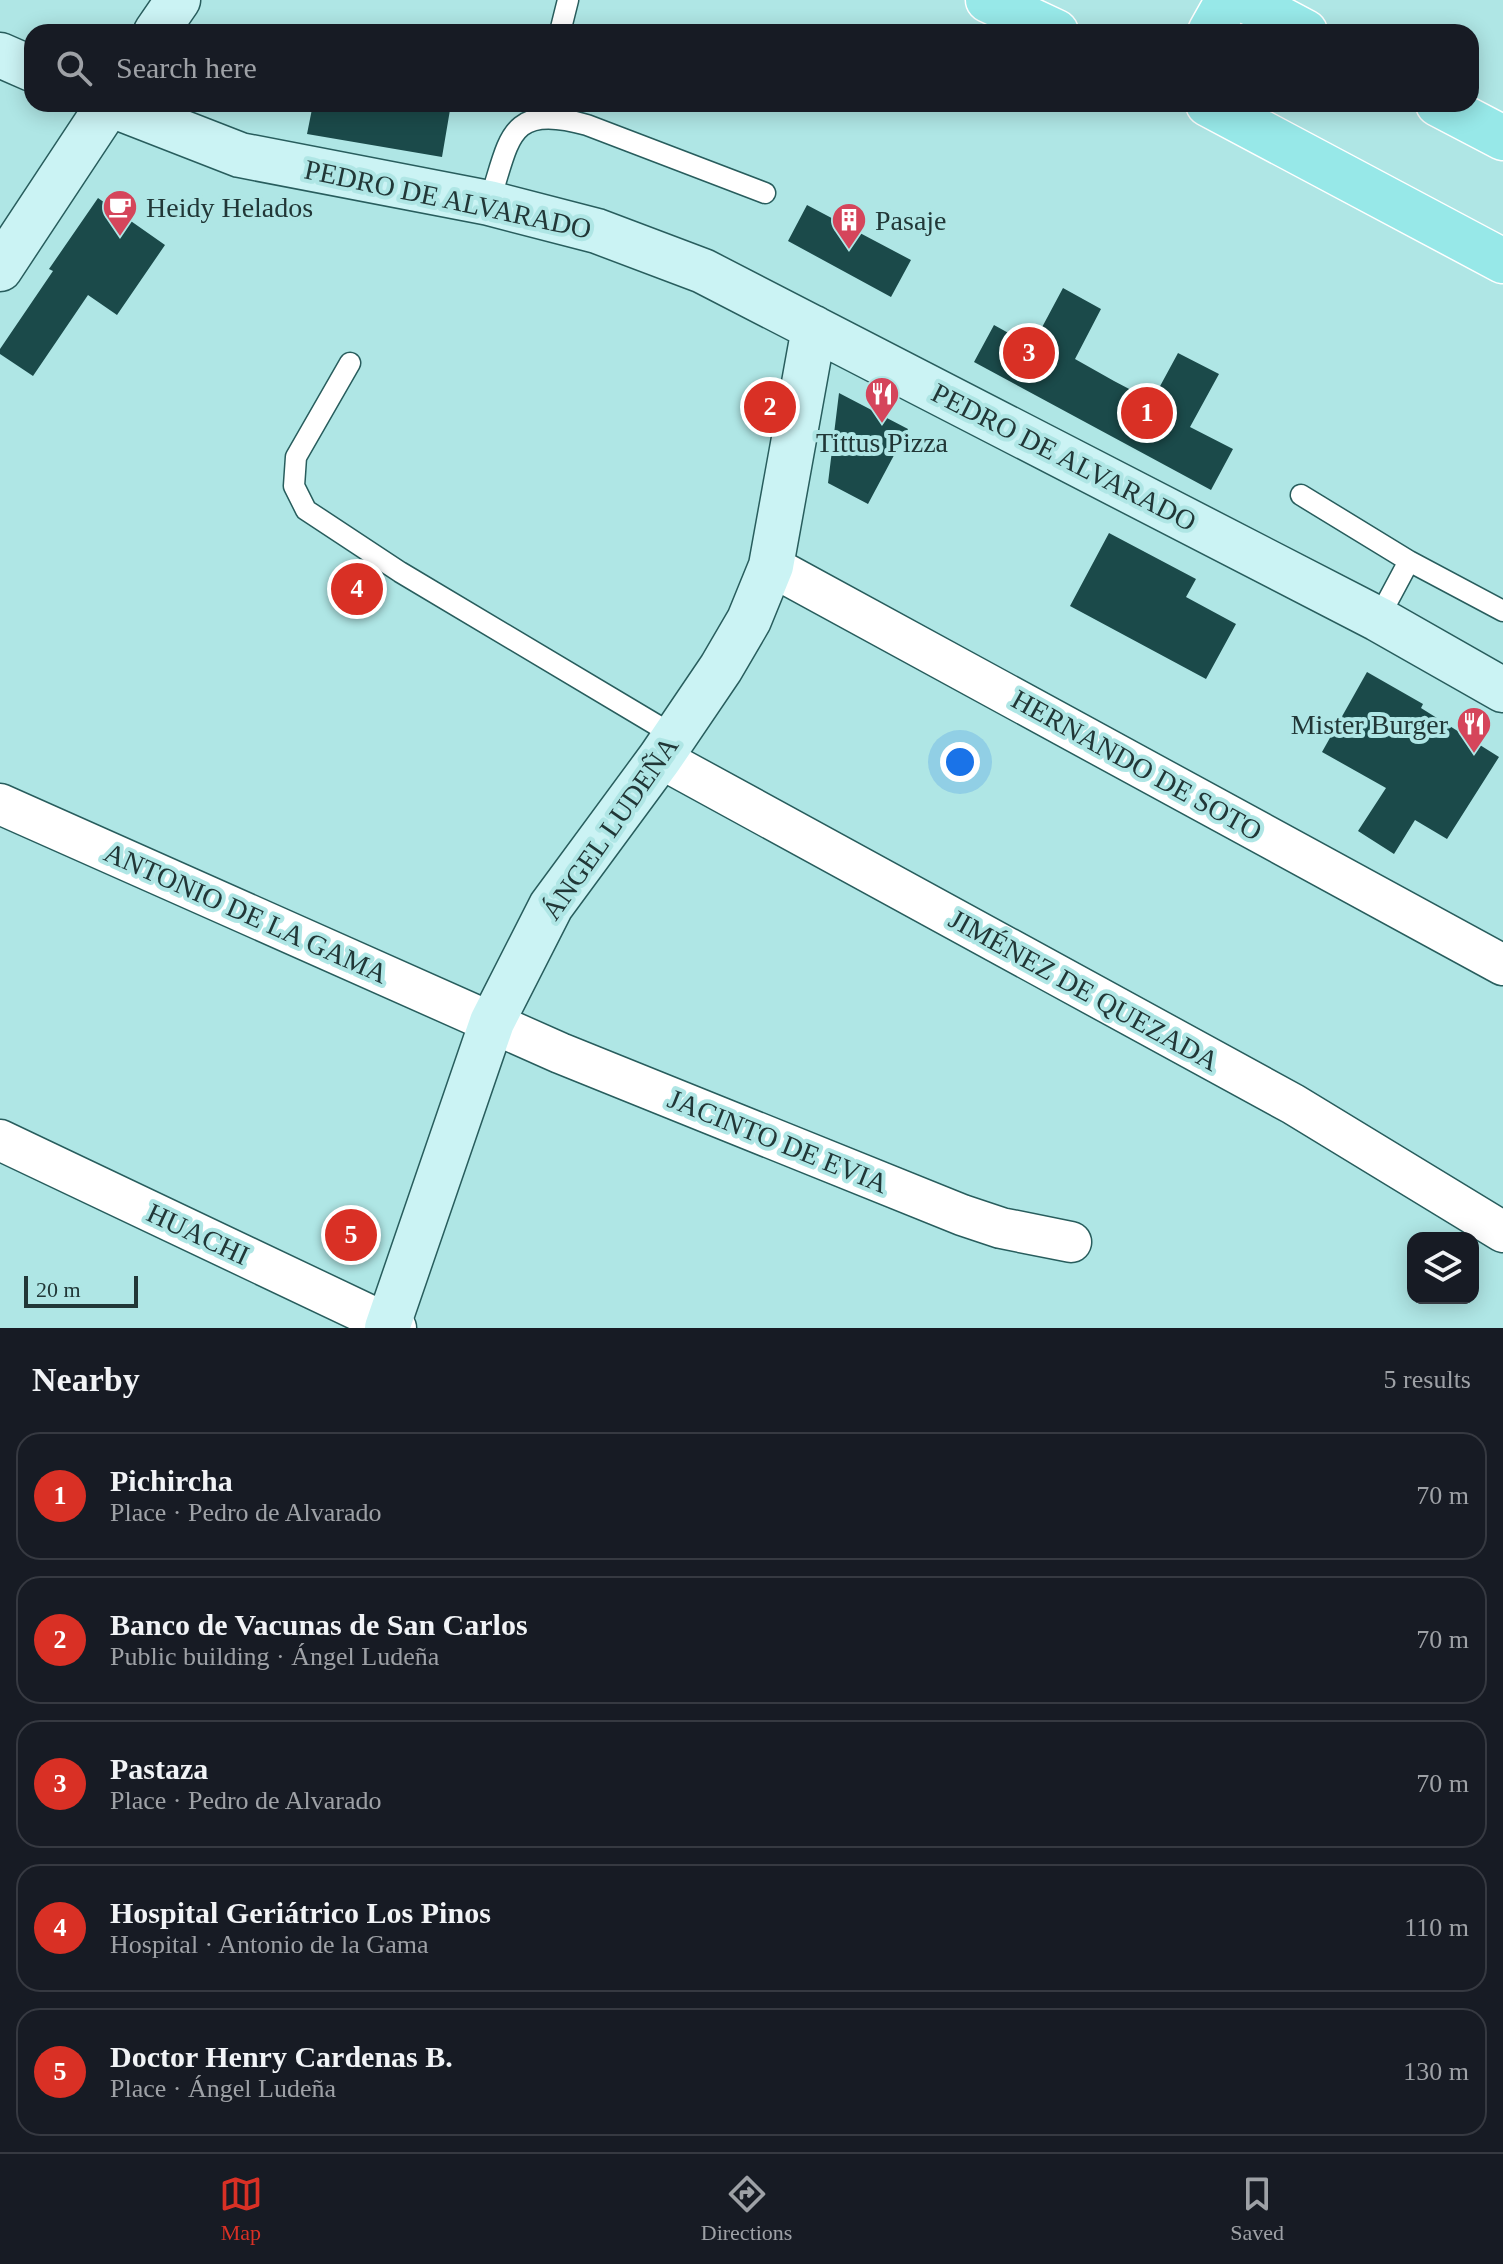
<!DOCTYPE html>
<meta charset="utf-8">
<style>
body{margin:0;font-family:Georgia,serif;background:#20242c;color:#f1f3f6}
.controls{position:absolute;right:24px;bottom:24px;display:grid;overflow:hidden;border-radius:16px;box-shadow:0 4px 20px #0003}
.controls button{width:72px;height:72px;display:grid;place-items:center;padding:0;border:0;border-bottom:2px solid #363941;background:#171b24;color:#f1f3f6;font:40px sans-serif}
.scale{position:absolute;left:24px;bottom:20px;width:114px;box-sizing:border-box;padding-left:8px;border:4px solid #213737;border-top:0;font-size:22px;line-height:28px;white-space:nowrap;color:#213737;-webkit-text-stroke:6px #afe6e5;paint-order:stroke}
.you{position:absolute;left:960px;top:762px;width:28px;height:28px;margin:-20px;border:6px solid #fff;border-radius:50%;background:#1a73e8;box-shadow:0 0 0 12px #1a73e833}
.badge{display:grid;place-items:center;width:52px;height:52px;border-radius:50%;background:#d93025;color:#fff;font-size:26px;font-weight:700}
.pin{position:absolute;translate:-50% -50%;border:4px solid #fff;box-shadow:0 2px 8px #0006}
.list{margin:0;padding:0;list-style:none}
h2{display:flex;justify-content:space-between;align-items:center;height:104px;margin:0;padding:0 32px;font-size:34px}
h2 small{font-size:26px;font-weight:400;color:#9ea1a6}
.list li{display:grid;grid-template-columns:52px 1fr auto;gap:24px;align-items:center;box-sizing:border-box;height:128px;margin:0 16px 16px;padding:0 16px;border:2px solid #363941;border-radius:24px}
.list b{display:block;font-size:30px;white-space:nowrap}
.list p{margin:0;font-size:26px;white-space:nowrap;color:#9ea1a6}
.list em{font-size:26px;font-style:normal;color:#9ea1a6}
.icon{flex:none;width:44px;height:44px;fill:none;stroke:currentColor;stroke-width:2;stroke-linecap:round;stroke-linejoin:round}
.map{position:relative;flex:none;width:1503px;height:1328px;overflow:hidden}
.search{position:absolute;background:#171b24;box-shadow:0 4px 20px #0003;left:24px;right:24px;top:24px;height:88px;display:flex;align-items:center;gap:20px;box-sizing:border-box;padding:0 28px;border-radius:24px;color:#9ea1a6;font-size:30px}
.sheet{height:824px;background:#171b24}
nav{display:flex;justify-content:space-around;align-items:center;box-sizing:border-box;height:112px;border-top:2px solid #363941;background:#171b24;font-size:22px;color:#9ea1a6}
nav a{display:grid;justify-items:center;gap:4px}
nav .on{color:#d93025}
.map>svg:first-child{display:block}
.building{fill:#1b4a4a}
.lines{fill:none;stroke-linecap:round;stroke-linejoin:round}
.lane-casing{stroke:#285d5d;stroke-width:23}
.street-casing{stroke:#285d5d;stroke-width:43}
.secondary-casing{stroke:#285d5d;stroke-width:47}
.primary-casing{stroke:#fff;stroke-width:47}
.lane{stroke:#fff;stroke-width:20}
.street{stroke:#fff;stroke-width:40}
.secondary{stroke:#cbf3f4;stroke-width:44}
.primary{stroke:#97e8e8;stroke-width:44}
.labels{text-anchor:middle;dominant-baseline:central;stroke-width:8;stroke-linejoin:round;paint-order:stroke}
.street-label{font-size:28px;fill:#213737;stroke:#afe6e5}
.poi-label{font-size:28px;fill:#213737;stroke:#afe6e5;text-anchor:start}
</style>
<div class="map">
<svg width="1503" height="1328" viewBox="0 0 1503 1328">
<rect width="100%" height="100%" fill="#afe6e5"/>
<!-- building -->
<path class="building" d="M313,104h138l-9,53 -135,-23z
M98,198l67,47 -48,70 -29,-20 -55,81 -33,-22v-5l53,-78 -4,-2z
M807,205l104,55 -20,37 -103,-56z
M1063,288l38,21 -26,50 39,22 38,20 26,-48 41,21 -29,53 43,22 -22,41 -237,-128 20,-37 38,21z
M839,393l69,36 -40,75 -40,-21z
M1109,533l87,46 -10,18 50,27 -30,55 -136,-73z
M1367,672l56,32 -2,4 78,49 -52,82 -32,-19 -21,34 -36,-23 28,-43 -64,-36z
M341,1213l30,8 -9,36 -31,-9z"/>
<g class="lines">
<defs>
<path id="lane" d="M560,32l8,-32
M489,203c21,-63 18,-101 98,-78l178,68
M350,363l-54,94 -2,29 12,24 94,62 275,164
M1301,495l108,66
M1378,619l31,-58 94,50"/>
<path id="street" d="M771,566l732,399
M660,758l633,346 210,128
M0,804l560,249 402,162 39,13 70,14
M0,1140l396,188"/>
<path id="secondary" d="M156,32l22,-32
M0,55l32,14
M109,104l131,51 249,48 108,28 106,40 675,348 125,71
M0,269l109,-165
M387,1328l105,-306 59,-116 109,-148 61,-90 28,-48 22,-54 43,-238"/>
<path id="primary" d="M988,0l68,32
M1245,0l60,32
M1210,32l18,-32
M1208,104l295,157
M1438,104l65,34"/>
</defs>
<!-- lane casing -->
<use href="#lane" class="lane-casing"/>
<!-- street casing -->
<use href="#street" class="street-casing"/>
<!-- secondary casing -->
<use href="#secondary" class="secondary-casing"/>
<!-- primary casing -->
<use href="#primary" class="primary-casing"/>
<!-- lane -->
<use href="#lane" class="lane"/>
<!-- street -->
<use href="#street" class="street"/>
<!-- secondary -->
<use href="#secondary" class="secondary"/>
<!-- primary -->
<use href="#primary" class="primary"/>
</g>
<!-- icons -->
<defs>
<symbol id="cafe-pin" viewBox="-11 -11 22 30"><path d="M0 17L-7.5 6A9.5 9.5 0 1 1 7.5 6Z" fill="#d5455b" stroke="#afe6e5"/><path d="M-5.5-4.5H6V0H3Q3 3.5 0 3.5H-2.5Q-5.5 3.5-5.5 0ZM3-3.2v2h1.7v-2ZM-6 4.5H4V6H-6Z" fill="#fff"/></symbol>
<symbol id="building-pin" viewBox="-11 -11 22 30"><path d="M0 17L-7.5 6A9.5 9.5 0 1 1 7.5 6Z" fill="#d5455b" stroke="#afe6e5"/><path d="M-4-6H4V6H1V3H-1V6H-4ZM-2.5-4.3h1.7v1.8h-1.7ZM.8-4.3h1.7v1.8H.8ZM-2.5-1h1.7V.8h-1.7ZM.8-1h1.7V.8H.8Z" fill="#fff"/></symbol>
<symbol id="restaurant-pin" viewBox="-11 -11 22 30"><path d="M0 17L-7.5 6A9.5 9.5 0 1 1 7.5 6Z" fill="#d5455b" stroke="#afe6e5"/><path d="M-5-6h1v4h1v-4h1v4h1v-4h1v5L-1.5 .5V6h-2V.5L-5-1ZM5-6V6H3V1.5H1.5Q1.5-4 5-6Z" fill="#fff"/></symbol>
</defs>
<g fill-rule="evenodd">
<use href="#cafe-pin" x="100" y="187" width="40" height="54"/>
<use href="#building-pin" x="829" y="200" width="40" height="54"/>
<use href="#restaurant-pin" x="862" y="374" width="40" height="54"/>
<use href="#restaurant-pin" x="1454" y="704" width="40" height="54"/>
</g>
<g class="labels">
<!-- street labels -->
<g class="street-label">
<text transform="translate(448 199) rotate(12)">PEDRO DE ALVARADO</text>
<text transform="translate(1064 457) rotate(27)">PEDRO DE ALVARADO</text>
<text transform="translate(1137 765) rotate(29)">HERNANDO DE SOTO</text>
<text transform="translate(610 828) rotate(-55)">ÁNGEL LUDEÑA</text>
<text transform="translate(246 913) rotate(24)">ANTONIO DE LA GAMA</text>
<text transform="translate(1084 990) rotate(29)">JIMÉNEZ DE QUEZADA</text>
<text transform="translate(778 1141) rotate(22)">JACINTO DE EVIA</text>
<text transform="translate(198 1234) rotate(25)">HUACHI</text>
</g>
<!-- poi labels -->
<g class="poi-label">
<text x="146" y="207">Heidy Helados</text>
<text x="875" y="220">Pasaje</text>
<text x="882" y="442" text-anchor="middle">Tittus Pizza</text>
<text x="1448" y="724" text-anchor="end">Mister Burger</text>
</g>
</g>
</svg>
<div class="controls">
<button><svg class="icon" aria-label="layers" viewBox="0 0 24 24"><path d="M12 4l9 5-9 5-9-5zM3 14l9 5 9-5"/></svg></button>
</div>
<div class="scale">20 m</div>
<div class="you"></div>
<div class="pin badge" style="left:1147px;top:413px">1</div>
<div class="pin badge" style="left:770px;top:407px">2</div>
<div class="pin badge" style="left:1029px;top:353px">3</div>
<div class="pin badge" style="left:357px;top:589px">4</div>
<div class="pin badge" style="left:351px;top:1235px">5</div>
<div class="search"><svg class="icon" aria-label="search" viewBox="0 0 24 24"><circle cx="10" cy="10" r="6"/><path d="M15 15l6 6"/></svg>Search here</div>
</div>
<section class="sheet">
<h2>Nearby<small>5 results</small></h2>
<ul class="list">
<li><span class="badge">1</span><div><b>Pichircha</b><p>Place · Pedro de Alvarado</p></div><em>70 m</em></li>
<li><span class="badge">2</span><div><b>Banco de Vacunas de San Carlos</b><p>Public building · Ángel Ludeña</p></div><em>70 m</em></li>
<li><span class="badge">3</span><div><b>Pastaza</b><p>Place · Pedro de Alvarado</p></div><em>70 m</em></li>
<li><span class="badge">4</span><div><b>Hospital Geriátrico Los Pinos</b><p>Hospital · Antonio de la Gama</p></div><em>110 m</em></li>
<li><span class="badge">5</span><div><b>Doctor Henry Cardenas B.</b><p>Place · Ángel Ludeña</p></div><em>130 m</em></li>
</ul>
</section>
<nav>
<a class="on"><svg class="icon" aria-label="map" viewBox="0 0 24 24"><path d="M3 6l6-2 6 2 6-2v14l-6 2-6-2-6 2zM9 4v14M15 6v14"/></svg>Map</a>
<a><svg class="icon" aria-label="directions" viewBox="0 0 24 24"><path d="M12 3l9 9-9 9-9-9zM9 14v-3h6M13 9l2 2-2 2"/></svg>Directions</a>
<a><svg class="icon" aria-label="saved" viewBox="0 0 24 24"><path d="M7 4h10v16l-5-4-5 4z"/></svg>Saved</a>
</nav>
